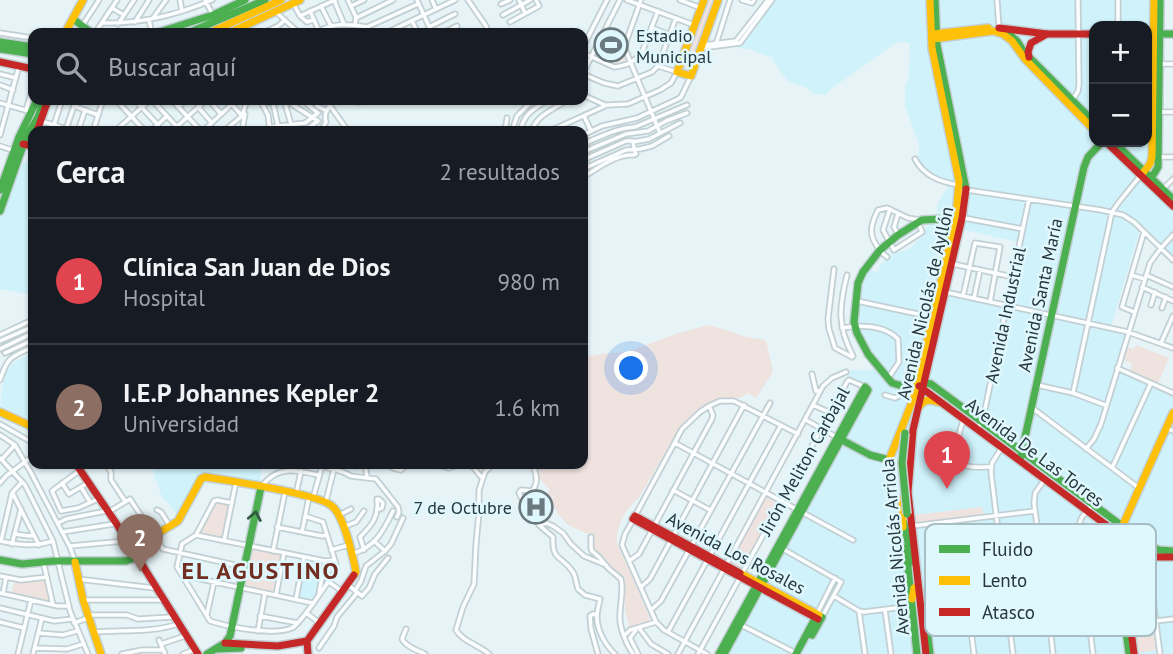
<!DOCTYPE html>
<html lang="es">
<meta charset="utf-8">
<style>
body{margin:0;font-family:"PT Sans",sans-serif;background:#242831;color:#f1f3f6}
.controls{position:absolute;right:21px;top:21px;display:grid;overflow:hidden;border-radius:14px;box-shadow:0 2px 5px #0004}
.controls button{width:63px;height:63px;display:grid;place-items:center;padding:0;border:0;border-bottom:2px solid #363941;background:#171b24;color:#f1f3f6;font:35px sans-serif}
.you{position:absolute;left:632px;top:369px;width:24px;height:24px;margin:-18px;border:5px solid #fff;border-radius:50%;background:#1a73e8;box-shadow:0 0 0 10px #1a73e833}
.badge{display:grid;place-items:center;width:46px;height:46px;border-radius:50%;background:#0b8043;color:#fff;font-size:23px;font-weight:700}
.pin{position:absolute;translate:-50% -58px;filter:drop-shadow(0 2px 4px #0008)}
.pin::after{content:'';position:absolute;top:37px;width:24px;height:21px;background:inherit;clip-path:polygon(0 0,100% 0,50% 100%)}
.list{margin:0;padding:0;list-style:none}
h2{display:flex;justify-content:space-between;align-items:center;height:91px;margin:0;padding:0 28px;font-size:30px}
h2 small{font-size:23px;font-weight:400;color:#9ea1a6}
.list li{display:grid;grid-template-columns:46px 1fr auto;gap:21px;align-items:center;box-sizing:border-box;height:126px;padding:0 28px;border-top:2px solid #363941}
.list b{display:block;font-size:26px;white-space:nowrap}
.list p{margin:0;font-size:23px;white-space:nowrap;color:#9ea1a6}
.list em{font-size:23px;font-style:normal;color:#9ea1a6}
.icon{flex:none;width:38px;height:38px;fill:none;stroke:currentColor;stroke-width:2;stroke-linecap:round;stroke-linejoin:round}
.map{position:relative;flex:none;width:1173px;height:654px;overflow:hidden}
.search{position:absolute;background:#171b24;box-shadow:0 2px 5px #0004;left:28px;top:28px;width:560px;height:77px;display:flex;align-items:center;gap:18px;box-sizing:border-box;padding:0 24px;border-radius:14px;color:#9ea1a6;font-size:26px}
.panel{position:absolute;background:#171b24;box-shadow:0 2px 5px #0004;left:28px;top:126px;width:560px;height:343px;border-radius:14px}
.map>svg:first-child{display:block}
.built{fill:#d0f2fb;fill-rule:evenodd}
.green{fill:#efe3e0}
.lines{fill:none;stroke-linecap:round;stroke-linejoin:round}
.street-casing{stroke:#c2d0d4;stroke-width:7}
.fast-casing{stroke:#c2d0d4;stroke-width:10}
.slow-casing{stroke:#c2d0d4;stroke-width:10}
.jam-casing{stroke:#c2d0d4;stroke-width:10}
.street{stroke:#fbfdfe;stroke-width:3.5}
.fast{stroke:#4caf50;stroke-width:7}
.slow{stroke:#ffc107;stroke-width:7}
.jam{stroke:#c62828;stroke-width:7}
.fast-bridge-casing{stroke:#c7cfd1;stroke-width:10;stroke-linecap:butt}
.fast-bridge{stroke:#4caf50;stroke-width:7}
.oneway{stroke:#325b42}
.labels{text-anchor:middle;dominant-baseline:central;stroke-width:5;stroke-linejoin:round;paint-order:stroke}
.poi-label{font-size:18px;fill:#27373c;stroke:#dff8fe;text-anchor:start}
.street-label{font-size:18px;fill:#27373c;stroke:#dff8fe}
.district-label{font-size:24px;font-weight:bold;letter-spacing:2px;fill:#722e20;stroke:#dff8fe}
.key{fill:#dff8fe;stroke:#a8bec4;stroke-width:2}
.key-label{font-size:19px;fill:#27373c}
</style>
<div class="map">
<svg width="1173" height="654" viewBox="0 0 1173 654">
<rect width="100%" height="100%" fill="#e6f4f7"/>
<!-- built -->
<path class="built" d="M775,0h378v32h-6v-6h-53v116h53v-82h6l-3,101 -8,16 31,30v50l-32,-32 -30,102 15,6 -9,33 56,27v261h-448l144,-265 -22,-11 4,-8 18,1 8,-6 -20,-34 -1,-37 12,-27 8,6 9,-14 8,-5 16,-5 13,-13 4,-8 12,-11 -1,-12 11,-19 -18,-11 -12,-13 1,-18 -14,-38v-19l4,-12 1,-31 -6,-2 -8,1 -64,45 -7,7 -11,-1 -7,-6 -18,-6 -11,-14 -5,-10 -24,-9 -11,-1zM961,229l60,14 -13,64 -61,-14z
M33,161v134l-33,-6v-72l10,-28 3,-2 -2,-3 7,-19 3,-3z
M29,354h4v67l-33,-15 2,-19 4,-15 6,-8z
M152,464h111l-4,22 -54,-12 -5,2 -19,37 -4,3 -6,-10 -9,-9 -7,-20z
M305,558l19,4 -7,33 -4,5 -15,-3z"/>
<!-- green -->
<path class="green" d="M705,0h12l-27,76 -12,-5z
M608,28l8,2v3l9,4 -3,14 4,9 -12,4 -1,-2 -3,1 -15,-8z
M709,325c12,3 23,7 34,11 6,2 16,2 23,4l7,32 -17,26 -9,-5 -6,5h-21l-25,14 -14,13 -42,73c-12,9 -24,29 -22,45l33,75 -1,3 -17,8 -3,-2 -4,-17v-31l-14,-11 -18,-18 -1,-14 -24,-11 -11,-12v-3l-8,-7 6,-7 -4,-5 3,5 -9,7 -4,-5 9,-8 -12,-13 -4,-13h49v-106l18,-4 26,-2 51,-19z
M1136,345l33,13 -11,26 -29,-13 3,-5 -1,-3 -9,-3 4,-13 7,2z
M766,495l13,8 -38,69 -13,-8z
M216,502l14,3 -7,34 -24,-5 -1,-1z
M982,507l2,9 -69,8 -1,-9z
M253,548l29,7 -7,38 -32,-7 7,-37z
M46,579l3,23 -38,-8 4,-14z
M1151,607l5,43 -20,3 -5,-43z"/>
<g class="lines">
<defs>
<path id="street" d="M180,0l2,11
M205,0l8,15
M334,0l10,24
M348,0l8,17 -1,8
M417,0l15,33
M432,0l4,9
M468,0l18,26 2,7
M519,0l6,13
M627,0l67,25
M641,0l-15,42 -1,7 35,84
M680,0l21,8
M742,0l10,3 2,-3
M997,0l2,28
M1118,0v26
M293,3l7,13 7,6 6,-2
M501,4l9,-4
M321,6l10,20
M351,6l13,-6
M112,8l12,7
M310,11l9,20
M276,12l23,21
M503,15l27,-15
M300,16l35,-16
M153,18l13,-18
M356,18l37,-18
M149,20l3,13
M412,21l6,12
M135,22l14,-22
M510,22l29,-16 -3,-6
M102,23c38,1 75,-8 110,-23
M118,24l16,-24
M82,26l17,-26
M367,27l51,-23
M429,27l26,-13
M652,28l18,7
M0,33l33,5
M95,33l22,-33
M263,33l15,-7 7,-6
M316,33c16,-11 33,-9 51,-6
M386,33l69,-33
M443,33l14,-7
M716,44l14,-44
M703,45l33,-4 32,-41
M583,47l24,-47
M702,48l38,-5 32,-43
M583,53l31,14c11,-1 22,-6 28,-15l16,-41
M1159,64h14
M583,73l37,-73
M0,74l16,4
M583,74l21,9 14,3 34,-14 6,-6 18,-48
M0,85l13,5
M583,95l22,10
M116,100l29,31
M135,100l23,25
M152,100l29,31
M172,100l29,31
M209,100l12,14
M228,100l15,17
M260,100l8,15 2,16
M284,100l7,24
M290,100l3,5 25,16 -11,8 -12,2
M326,100l22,31
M359,100v2
M1072,101l6,-10 1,-6 -1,-85
M262,102l11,1 11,-3
M0,103l32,9
M273,103l5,23
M74,106l24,9
M317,106l10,5
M178,107l8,-7
M198,107l14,16
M26,110l7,-23
M1158,112h15
M584,116l7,15
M41,121l32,10
M270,127l35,-4 13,-10 -10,-8
M66,129l10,-29
M52,131l10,-31
M78,131l7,-21
M93,131l10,-31
M115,131l35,-31
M151,131l16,-15
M172,131l34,-31
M203,131l29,-27
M224,131l18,-15 5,-16
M242,131l3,-17
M321,131l5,-9c-2,-7 0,-11 4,-16
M505,131l2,-13
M512,131l5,-15 16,-16
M521,131c1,-16 14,-23 27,-31
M532,131c4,-16 23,-22 35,-31
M550,131l57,-26 21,-1 32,-14 11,-7 6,-11 -19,-6
M0,135l19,-69
M583,135l19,-9 35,-8 41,-19 3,-2 10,-21
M633,142l16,-3 31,-16
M583,144c17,-7 33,-16 52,-17l52,-22
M0,146l15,5
M583,152l43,-18 22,-3 18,-10 21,-8
M1158,157h15
M915,159c9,17 25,23 44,26
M583,160l43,-19h7l1,8
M583,169l43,-19 14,-1 12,-3 17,-10
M583,177c16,-9 32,-23 51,-22l2,-1 -2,-5
M1163,189l10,-10
M967,190l134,20 22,5 11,7 39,38
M890,209l-7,21 11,20 28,-18 -4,-10
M964,218l59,11
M898,234l-4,-7 4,-13
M880,250c-12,-14 -10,-24 -2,-40l9,-2 21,10 12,2
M880,251l7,6
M953,264l60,13
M834,269l-6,50 1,10 6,19 17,9
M847,275c-8,32 -10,51 6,81l-1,1
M1131,275l14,4
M1146,275l27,12
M1142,287l31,14
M945,292l183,40 45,16
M963,296l12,-53 25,4 -10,55
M974,298l6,-28
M857,301l75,16
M1151,305l4,-13
M1162,308l4,-11
M1134,312l-12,-5 22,-75
M842,328c18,-3 42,-3 56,11l1,23 -10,15
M0,335l28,-13
M0,341l32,-14
M1161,343l12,-27
M0,349l33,-16
M5,353l28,-13
M1117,368l56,25
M812,374l4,17h4
M0,380c8,-24 11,-23 33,-33
M1037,385l36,8 32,12
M1073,393l39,-181 7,-10 22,-27
M885,395l10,3 8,-4 9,2
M813,405l18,8
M1031,407l108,81
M806,420l32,18
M963,420c-3,14 -17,43 4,46 7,2 16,1 24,1
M0,424l33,19
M1166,428l7,3
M978,429l6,-15 45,-215
M0,435l15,10 15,26 40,76 5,14
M675,443l178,97
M1002,447l-10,16 -1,9 22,182
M1086,449l8,-10 7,-15 49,-161 11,-15 12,-13
M0,458l25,27 28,56 17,70 18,43
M2,459l13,-14
M106,464l5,8v8l14,21
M320,464l2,2 21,6 8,4 25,3 22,28 1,5 -2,5
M351,464l5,2 19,-2
M365,464l2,13
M389,464l4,4 8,2
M400,464l4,3 -3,3
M434,464l15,4 11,-4
M466,464l7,3 9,11
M532,464c4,8 7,19 0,27l-11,-1 -2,3 4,8 13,18 7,5 3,-1 7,3 10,7 8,11 13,12 22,9
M1112,468l39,-85
M79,471l-27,20 9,20 17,-3 18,-8
M1045,479l-10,14 -1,10 13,97
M0,483l6,-7 27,-20
M62,483l7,11 17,-10
M81,487l9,15
M261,487c16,-22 35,-17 57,-12
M673,490l37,20
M13,494l26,51
M296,494l5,-23
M313,498l9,-32
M377,499h2l4,4 -1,5 -2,1
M326,501l8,-32
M232,503l-15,-3 -3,1 -18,34 -14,9 -5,23 33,54c19,6 63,15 82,7 9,-5 37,-47 43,-57l1,-7 -13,-42 -18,-6
M1092,505l-10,12 -4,10 15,127
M112,510l18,-11 33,50 81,18
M157,510l4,2 7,11
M339,515l12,-6
M635,516l47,-87 18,-17 9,-6 11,-5h14l64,33
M537,520l2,5 14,12c-1,25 8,17 20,35 3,5 3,11 5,17l7,6 15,4c-1,6 -3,11 -3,18 0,13 8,28 18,37
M633,520l-8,14 -3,11 34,77 8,8 43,24
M957,521l17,133
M58,523l8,-4 40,-8
M912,526l123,-15
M277,527l45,9 5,-1
M343,527l13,-5 8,-11
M62,532l52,-8
M302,532l7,-35
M15,534l14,2 5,-1
M196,535l129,26 9,-1
M591,537v11l1,3 8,7 8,10 13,11c3,12 -1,24 -1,36 -1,12 6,29 13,39
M0,541c19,4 34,6 53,0
M1,541l11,-48 10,-11
M224,541l12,-59
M375,542l10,9
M12,544l9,-35
M70,546l55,-5
M783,549l58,33 -19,35
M331,550l18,-5
M364,550l-4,-13c12,-12 19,-20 17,-38
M273,551l12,-59
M352,554c23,-7 31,-22 41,-43
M1147,555l13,99
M629,561l10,-7 73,-135 1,-4 -4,-9
M44,565l9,40
M963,572l39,-5
M182,575l130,28
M0,576l21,4 26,-3
M78,579l76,9
M329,582l14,10
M348,585l14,11 7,-8 6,-14 13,-16
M641,587l9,-8 94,-174
M355,591l6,-10 5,-15 19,-15 6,-7 12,-26
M0,593l58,13h11
M319,593l6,-32
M3,594l3,-17
M276,595l8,-42
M834,596l25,15 5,1 47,-6
M296,599l8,-42
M83,600h79
M1048,607l5,47
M0,608l54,13 19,-2
M651,610l10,-9 109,-198
M885,610l6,44
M859,611l6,43
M306,613l14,10
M207,614l7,-32
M817,614l18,-36
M90,615h37l11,4 34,-2
M597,615l-4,-1 -3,2 1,13 7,25
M260,616l38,7
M1156,621l17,-2
M0,622l24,6
M74,623l14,-5
M741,625l55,28
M639,628l12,16 17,10
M406,629l-4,10c4,8 15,11 23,15
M636,630l-6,8 8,16
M258,631l7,-38
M93,632c28,-2 58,1 85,-8
M668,632l113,-207
M38,633l25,2 14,-4
M625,635l5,-5 26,-8
M159,640l6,14
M161,644l24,-8
M35,648l32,1 16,-5
M319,648l15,-22 3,-9 20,-24
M18,654l13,-54
M33,654l9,-36
M122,654l20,-4h21
M183,654l11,-4
M489,654c-10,-9 -26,-12 -33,-24l7,-23 11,-23 2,-40 3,-32v-22l6,-18 8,-8
M678,654l145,-268 9,-8 14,-6
M698,654l149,-272 2,-2 16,7"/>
<path id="fast" d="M935,0l2,45 29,144
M73,19l19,14
M67,30l6,3
M1006,31l11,10 7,11 70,70
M156,33l57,-18 32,-15
M188,33l77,-33
M1147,34h26
M0,42l33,5
M0,49l33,5
M1114,142l59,57
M1149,182l9,-15 2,-167
M0,190l19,-53 18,-37
M0,211l26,-74 12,-20 6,-17
M922,382l9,2 218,162 10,4 14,1
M916,390l-24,-7 -24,-29 -11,-21 -3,-11 4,-39 5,-11 17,-22 18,-15 24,-15 38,-2
M840,439l30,16 19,5
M1020,460l64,-293 4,-10 14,-15
M904,523l8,39
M1126,537l-8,16 -1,9 12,92
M906,548l11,106
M0,560l22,4 32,-3h72l14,-5
M1028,604l41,-6
M926,621l200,-25
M926,621l4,33
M812,635l10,-18
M217,649l24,-1
M207,654l18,-11 5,-7 31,-149
M719,654l146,-267 3,3 -144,264
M796,654l21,-39"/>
<path id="slow" d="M704,0l-27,72 14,4 27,-76
M65,33l18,-33
M209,33l72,-33
M229,33l71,-33
M933,34l55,-6
M933,39l60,-8 10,3 9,7 13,18 69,71
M1141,175l9,-11 2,-7 2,-157
M919,407c6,-10 13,-7 23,-4
M0,412l33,15
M889,460l25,-63 42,-180 3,-36 -27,-133 -2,-48
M902,499l1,28
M1122,527l51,-114
M133,549l45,-28 23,-42 4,-2c21,3 114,17 127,29 12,10 21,51 24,66l-2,3
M75,562l8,38 18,54
M740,573l79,42
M912,599l2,-11"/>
<path id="jam" d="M999,28l48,6h47
M1029,57l-1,-5 3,-9 16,-9
M0,62l33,7
M37,131l11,-31
M1106,142l67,64
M23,144l9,2 1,-3
M919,386l225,167 12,4h17
M76,464l40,59 82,131
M1130,540l-6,9 -2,11 12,94
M740,573l-105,-57 -2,3 185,100
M307,641l1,13
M225,643l53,3 29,-5 47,-66
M926,654l-18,-162 5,-62 49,-212 4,-29"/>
</defs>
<!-- street casing -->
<use href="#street" class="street-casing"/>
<!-- fast casing -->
<use href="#fast" class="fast-casing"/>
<!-- slow casing -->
<use href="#slow" class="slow-casing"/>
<!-- jam casing -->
<use href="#jam" class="jam-casing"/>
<!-- street -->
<use href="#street" class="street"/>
<!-- fast -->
<use href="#fast" class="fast"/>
<!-- slow -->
<use href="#slow" class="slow"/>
<!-- jam -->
<use href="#jam" class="jam"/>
<defs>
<path id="fast-bridge" d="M905,433l-3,30 5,51"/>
</defs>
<!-- fast-bridge casing -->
<use href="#fast-bridge" class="fast-bridge-casing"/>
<!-- fast-bridge -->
<use href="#fast-bridge" class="fast-bridge"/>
</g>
<!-- one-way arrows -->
<defs><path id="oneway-chevron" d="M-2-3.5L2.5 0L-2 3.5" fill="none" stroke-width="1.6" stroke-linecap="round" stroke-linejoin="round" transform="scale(1.75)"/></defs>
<use class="oneway" href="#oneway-chevron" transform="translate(255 516) rotate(-79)"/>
<!-- icons -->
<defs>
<symbol id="stadium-ring" viewBox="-11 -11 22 22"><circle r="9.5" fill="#dff8fe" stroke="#6a797d" stroke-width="1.5"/><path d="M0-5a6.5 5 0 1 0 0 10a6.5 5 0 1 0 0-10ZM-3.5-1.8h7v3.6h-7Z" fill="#6a797d"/></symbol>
<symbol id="hospital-ring" viewBox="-11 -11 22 22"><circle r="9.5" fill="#dff8fe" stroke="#6a797d" stroke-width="1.5"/><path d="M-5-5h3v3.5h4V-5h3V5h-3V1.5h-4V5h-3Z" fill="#6a797d"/></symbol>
</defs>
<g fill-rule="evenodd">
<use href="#stadium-ring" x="592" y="26" width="38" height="38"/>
<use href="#hospital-ring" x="517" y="488" width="38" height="38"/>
</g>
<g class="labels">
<!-- poi labels -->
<g class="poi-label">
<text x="636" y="35">Estadio<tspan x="636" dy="21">Municipal</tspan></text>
<text x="512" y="507" text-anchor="end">7 de Octubre</text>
</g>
<!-- street labels -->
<g class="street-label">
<text transform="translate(1040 295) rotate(-78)">Avenida Santa María</text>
<text transform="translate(925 303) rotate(-77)">Avenida Nicolás de Ayllón</text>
<text transform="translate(1005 315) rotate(-78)">Avenida Industrial</text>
<text transform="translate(1035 452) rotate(37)">Avenida De Las Torres</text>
<text transform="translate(804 461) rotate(-61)">Jirón Meliton Carbajal</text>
<text transform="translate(895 547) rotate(-95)">Avenida Nicolás Arriola</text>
<text transform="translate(736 553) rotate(28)">Avenida Los Rosales</text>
</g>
<!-- district labels -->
<g class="district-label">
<text x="261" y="570">EL AGUSTINO</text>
</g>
</g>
<!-- legend -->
<rect x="925" y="524" width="231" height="112" rx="10" class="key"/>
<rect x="939" y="545" width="31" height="8" fill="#4caf50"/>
<rect x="939" y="576" width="31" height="9" fill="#ffc107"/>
<rect x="939" y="608" width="31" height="8" fill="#c62828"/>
<g class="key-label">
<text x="982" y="556">Fluido</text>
<text x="982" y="587">Lento</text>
<text x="982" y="619">Atasco</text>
</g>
</svg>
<div class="controls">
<button>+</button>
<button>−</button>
</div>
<div class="you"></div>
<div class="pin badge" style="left:947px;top:489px;background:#e0444e">1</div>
<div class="pin badge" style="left:140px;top:572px;background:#8d6e63">2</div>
<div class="search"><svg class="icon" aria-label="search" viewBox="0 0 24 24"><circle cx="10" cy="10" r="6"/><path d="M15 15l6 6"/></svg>Buscar aquí</div>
<section class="panel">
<h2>Cerca<small>2 resultados</small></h2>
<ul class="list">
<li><span class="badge" style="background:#e0444e">1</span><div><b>Clínica San Juan de Dios</b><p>Hospital</p></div><em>980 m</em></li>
<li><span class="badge" style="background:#8d6e63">2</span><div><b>I.E.P Johannes Kepler 2</b><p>Universidad</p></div><em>1.6 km</em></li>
</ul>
</section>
</div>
